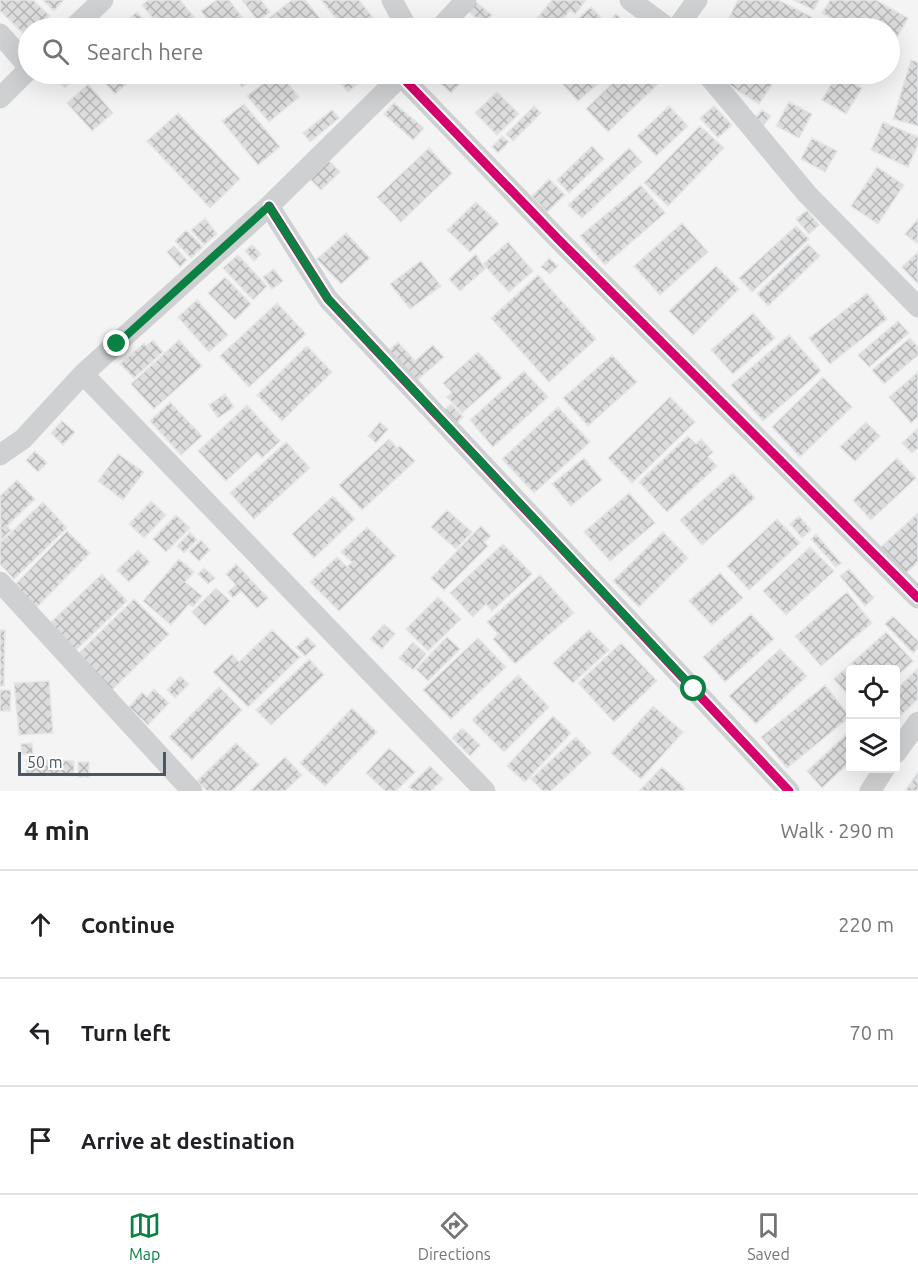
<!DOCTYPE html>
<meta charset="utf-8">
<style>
body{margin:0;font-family:Ubuntu,sans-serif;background:#f6f6f6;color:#202124}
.controls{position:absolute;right:18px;bottom:18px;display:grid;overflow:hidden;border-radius:6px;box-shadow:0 6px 24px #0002}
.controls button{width:54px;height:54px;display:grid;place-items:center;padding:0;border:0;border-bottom:2px solid #e0e0e0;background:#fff;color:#202124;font:30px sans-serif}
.scale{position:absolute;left:18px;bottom:15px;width:148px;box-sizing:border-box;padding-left:6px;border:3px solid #4a5661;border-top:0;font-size:16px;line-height:21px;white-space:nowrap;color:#4a5661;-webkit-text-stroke:4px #fff;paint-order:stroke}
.stop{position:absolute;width:18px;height:18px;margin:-14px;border:4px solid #0b8043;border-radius:50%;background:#fff}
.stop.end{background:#0b8043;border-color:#fff;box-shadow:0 2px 6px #0008}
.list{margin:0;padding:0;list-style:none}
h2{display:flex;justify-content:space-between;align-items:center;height:78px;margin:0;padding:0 24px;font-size:26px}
h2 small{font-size:20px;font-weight:400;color:#757577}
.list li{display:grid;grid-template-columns:39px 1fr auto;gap:18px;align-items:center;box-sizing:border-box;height:108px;padding:0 24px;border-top:2px solid #e0e0e0}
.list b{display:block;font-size:22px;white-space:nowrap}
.list em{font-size:20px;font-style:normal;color:#757577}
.icon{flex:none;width:33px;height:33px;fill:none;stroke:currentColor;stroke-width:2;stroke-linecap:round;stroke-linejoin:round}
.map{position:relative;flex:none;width:918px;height:791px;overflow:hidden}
.search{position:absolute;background:#fff;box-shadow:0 6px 24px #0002;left:18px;right:18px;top:18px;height:66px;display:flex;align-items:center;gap:15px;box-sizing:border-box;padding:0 21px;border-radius:33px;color:#757577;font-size:22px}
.sheet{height:402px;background:#fff}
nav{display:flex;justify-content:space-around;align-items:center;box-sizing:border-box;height:84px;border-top:2px solid #e0e0e0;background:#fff;font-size:16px;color:#757577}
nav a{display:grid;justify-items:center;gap:3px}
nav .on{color:#0b8043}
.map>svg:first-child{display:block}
.building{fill:url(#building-cross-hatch);stroke:#e5e6e7;stroke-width:1.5}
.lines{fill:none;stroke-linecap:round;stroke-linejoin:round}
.street{stroke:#ced0d2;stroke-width:21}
.cycleway-casing{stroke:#fff;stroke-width:13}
.cycleway{stroke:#d6006c;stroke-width:9}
.route{stroke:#0b8043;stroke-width:8}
</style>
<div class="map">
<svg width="918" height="791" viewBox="0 0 918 791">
<defs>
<pattern id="building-cross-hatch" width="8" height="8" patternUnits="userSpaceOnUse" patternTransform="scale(1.5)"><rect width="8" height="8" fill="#ddddde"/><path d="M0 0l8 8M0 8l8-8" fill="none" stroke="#b5b6b7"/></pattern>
</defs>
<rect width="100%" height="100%" fill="#f4f4f4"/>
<!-- building -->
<path class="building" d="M0,0h33l17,16 -13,12h-9v10l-28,-27z
M43,0h21l-10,11z
M148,0h32l23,28h-42l-19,-23z
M217,0h12l21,28h-36l-13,-17z
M242,0h19l9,12 -12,9z
M292,0h13l23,28h-51l-8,-10z
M321,0h38l19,24 -6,4h-28z
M552,0h34l-11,14 -5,-4 -14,18h-27z
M738,0h40l34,17 -5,11h-61l-18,-8z
M793,0h26l-5,10z
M830,0h46l32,18 -18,32v-22h-41l-27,-15z
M476,2l16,13 -9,9 -15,-13z
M591,7l12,13 -9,8h-26z
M137,12l13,16h-25l-3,-4z
M616,14l15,14h-30z
M911,60l7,2v64l-25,-7z
M51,74h30l-16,14z
M97,74h41l-23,20z
M232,74h28l-18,13z
M276,74h4l19,23 -30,25 -22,-26z
M341,74h23l3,2 -19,16 -12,-14z
M430,74h39l-18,19z
M564,74h45l-31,27 -20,-22z
M622,74h25l11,10 -50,48 -22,-23z
M733,74h46l-20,30 -33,-21z
M837,74l25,14 -16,26 -24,-14z
M844,74h25l-6,10z
M88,84l25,29 -21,18 -25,-28z
M497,92l22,22 -22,21 -22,-22z
M789,102l23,12 -13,24 -23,-12z
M394,103l30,25 -11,12 -29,-26z
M244,104l36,43 -22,18 -36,-44z
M534,106l7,7 -28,28 -7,-7z
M669,106l19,20 -32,30 -19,-20z
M714,106l18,19 -14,13 -18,-20z
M332,110l7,8 -29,24 -7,-9z
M762,110l9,6 -9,11 -9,-7z
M178,113l62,66 -30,29 -63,-67z
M883,122l35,15v7l-10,23 -37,-17z
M700,126l24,22 -56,58 -24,-23z
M502,136l7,6 -11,11 -6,-6z
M812,138l25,13 -12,21 -24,-13z
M592,146l12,13 -35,34 -12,-13z
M429,148l23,25 -51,49 -24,-25z
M629,148l13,14 -60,56 -14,-13z
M328,160l12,12 -19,18 -12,-12z
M877,167l27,18 -26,39 -27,-18z
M549,179l16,16 -18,17 -15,-16z
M641,185l24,28 -60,52 -25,-29z
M476,202l23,22 -29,28 -23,-22z
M807,210l12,15 -10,9 -13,-15z
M205,218l12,16 -13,11 -13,-15z
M918,219v23l-1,1 -12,-9z
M682,223l26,29 -48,43 -26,-29z
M796,226l13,13 -57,53 -13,-14z
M186,230l17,17 -12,11 -16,-17z
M346,233l24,25 -29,26 -24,-25z
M508,242l25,29 -24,21 -26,-28z
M808,244l12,12 -52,50 -11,-12z
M252,245l9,9 -7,7 -9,-10z
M174,246l13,14 -7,7 -13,-15z
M918,252v32l-16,-17z
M476,254l9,15 -25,22 -11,-12z
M238,255l29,31 -14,14 -30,-32z
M549,258l9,8 -8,8 -9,-7z
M421,261l20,25 -31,23 -20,-25z
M716,266l23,23 -46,46 -24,-24z
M274,269l9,12 -11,8 -9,-12z
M538,275l58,64 -47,43 -58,-64z
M225,277l26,27 -16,16 -27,-27z
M867,293l20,26 -57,45 -21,-26z
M197,300l31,35 -19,17 -31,-35z
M277,303l29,31 -57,53 -29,-31z
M753,313l22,25 -42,36 -22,-24z
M898,321l11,12 -40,34 -11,-12z
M789,335l32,36 -58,50 -32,-36z
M910,338l8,9v8l-34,29 -12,-14z
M153,340l10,12 -29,26 -14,-14 24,-21 2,3z
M179,340l23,26 -48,43 -23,-25z
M398,342l17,19 18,-16 11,12 -30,26 -27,-31z
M307,346l25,26 -50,49 -25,-26z
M478,352l24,26 -40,35 -15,-16 5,-4 -9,-10z
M612,355l25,27 -49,44 -25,-28z
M524,371l24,26 -55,50 -23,-27z
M918,372v45l-7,6 -22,-26z
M823,377l29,30 -52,50 -28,-30z
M225,394l9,13 -16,11 -9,-13z
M670,397l25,25 -63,61 -24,-25z
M170,402l32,34 -21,19 -31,-34z
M451,404l12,13 -7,7 -13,-13z
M247,405l33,36 -18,17 -5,-6 -31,29 -28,-30z
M558,407l32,35 -56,51 -32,-34z
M62,421l13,11 -12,13 -12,-12z
M380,422l8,7 -12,14 -8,-7z
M866,422l14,14 -25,25 -15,-14z
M918,428v20l-6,5 -10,-10z
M688,436l8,8 5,-5 12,13 -5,5 9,9 -50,46 -28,-30z
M389,439l8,9 3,-2 15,15 -53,49 -23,-25z
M286,442l24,26 -56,51 -24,-26z
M35,451l12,12 -9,9 -12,-12z
M118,454l26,18 -21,28 -25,-19z
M584,458l18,22 -31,26 -19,-22z
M897,458l19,20 -45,42 -18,-20z
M733,473l22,25 -53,47 -22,-25z
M17,480l18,19 -28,27 4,4 -10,10 -1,-44z
M629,493l26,30 -45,38 -26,-29z
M333,496l22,23 -41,39 -22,-24z
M151,501l15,14 -22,23 -15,-14z
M43,502l24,26 -53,51 -14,-15v-21z
M447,510l25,22 -16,17 -25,-22z
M918,513v49l-12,11 -25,-26z
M176,515l14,13 -24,24 -13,-13z
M799,516l12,14 -9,8 -12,-14z
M777,519l23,24 -51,47 -22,-24z
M481,526l10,10 -7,6 4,4 -44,44 -13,-12z
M367,527l29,29 -57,55 -29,-29 27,-25 10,10 5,-5 -11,-10z
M67,531l23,22 -53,54 -23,-21z
M190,532l7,8 -13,13 -7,-7z
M663,532l25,26 -49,49 -26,-26z
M816,534l25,29 -5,4 -25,-28z
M201,540l9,10 -11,11 -10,-10z
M503,544l29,30 -40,37 -6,-7 -13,13 -23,-24z
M810,547l24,24 -48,44 -23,-24z
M138,550l12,12 -21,20 -12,-12z
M179,559l15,13 -9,10 17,14 -9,11 -4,-3 -18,21 -28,-24z
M236,564l32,34 -11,10 -16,-17 -8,7 -5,-6 8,-7 -10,-11z
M204,568l11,10 -7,6 -10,-10z
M849,569l25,29 -9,8 -25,-30z
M720,573l23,25 -31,27 -23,-24z
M102,574l25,27 -52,50 -26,-27z
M540,575l34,38 -59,51 -22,-25 5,-5 -11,-12z
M216,588l14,13 -25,25 -13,-14z
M847,592l25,31 -51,43 -26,-30z
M438,597l23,22 -33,32 -22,-22z
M134,599l35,35 -58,57 -35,-35z
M751,614l23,25 -49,43 -22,-25z
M893,616l25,25v7l-5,5 -28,-29z
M384,624l11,10 -13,15 -12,-10z
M0,630h5l-1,56h-4z
M272,630l28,27 -52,50 -35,-35 19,-18 7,8z
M589,630l20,20 -36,33 -20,-20z
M886,632l27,29 -17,16v-7h-46v27l-16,-18z
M307,637l9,9 -11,10 -9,-9z
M447,637l13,12 -32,32 -12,-12z
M478,638l28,29 -55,52 -28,-29z
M413,642l13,12 -13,16 -14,-12z
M621,643l36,38 -43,41 -36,-39z
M780,649l27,27 -51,48 -27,-28z
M309,659l15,16 -53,50 -15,-15z
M918,668v31l-20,19 -2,-3v-25z
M518,675l31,32 -45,45 -32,-32z
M180,676l9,8 -14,14 -8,-8z
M49,681l4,52 -34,2 -5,-52z
M825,685l25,32 -63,51 -26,-31z
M219,687l23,23 -50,50 -23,-23z
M154,689l15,14 -21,22 -19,-18 13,-15 5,5z
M0,690h11l-1,21h-10z
M653,706l30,26 -42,47 -30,-26z
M352,708l25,24 -52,54 -25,-23z
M553,716l18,17 -46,49 -18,-16z
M462,728l18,17 -10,11 -18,-18z
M850,731v31l-28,26 -15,-17z
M576,737l15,16 -40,38h-8l-12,-12z
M32,743l1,11h-11l-1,-10z
M236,743l23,22 -27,26h-25l-10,-10z
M389,748l26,24 -19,19h-11l-19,-18z
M285,757l17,18 -17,16h-35z
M27,760l47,1v15l-48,-3z
M78,762h11v15h-11z
M430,766l13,13 -12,12h-17l-5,-4z
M662,767l23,21 -2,3h-44z
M918,772v19h-10l-2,-1z"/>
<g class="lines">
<!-- street -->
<path class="street" d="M392,0l15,28
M630,0l38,28
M73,28l30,-28
M440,28l26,-28
M677,28l20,-28
M0,34l28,32
M707,74l100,120 111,113
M401,76l157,163 360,359
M0,98l28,-28
M269,206l59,93 461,492
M83,374l402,417
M0,455l23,-16 60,-65 186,-168 134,-132
M0,582l192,209
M896,753l22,-31
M870,791l15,-23"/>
<defs>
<path id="cycleway" d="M401,76l157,163 360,359
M269,206l59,93 461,492"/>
</defs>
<!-- cycleway casing -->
<use href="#cycleway" class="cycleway-casing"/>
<!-- cycleway -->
<use href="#cycleway" class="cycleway"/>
</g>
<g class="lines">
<!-- route -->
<path class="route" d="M117,344l152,-138 59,93 366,390"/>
</g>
</svg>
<div class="controls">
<button><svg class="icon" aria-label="locate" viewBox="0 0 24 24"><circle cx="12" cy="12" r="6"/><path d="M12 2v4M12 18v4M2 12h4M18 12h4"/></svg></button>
<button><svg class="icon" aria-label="layers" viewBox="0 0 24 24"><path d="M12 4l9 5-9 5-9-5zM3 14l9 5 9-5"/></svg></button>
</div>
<div class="scale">50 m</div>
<div class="stop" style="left:694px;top:689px"></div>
<div class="stop end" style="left:117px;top:344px"></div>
<div class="search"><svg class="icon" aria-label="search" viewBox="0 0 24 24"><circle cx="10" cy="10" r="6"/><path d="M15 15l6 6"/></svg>Search here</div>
</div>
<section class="sheet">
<h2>4 min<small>Walk · 290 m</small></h2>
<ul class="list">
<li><svg class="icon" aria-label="ahead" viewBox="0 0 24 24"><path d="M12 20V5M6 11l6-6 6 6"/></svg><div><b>Continue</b></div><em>220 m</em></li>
<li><svg class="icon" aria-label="left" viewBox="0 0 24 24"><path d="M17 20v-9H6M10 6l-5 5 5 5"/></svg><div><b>Turn left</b></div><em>70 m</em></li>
<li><svg class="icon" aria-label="arrive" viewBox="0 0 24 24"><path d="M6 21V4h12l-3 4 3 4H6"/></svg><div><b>Arrive at destination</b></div></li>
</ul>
</section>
<nav>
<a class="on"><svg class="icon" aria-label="map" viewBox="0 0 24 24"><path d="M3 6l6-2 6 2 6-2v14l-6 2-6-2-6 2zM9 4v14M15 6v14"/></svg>Map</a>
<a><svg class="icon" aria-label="directions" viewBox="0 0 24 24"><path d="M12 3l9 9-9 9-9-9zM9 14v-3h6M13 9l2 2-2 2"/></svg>Directions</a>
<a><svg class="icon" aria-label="saved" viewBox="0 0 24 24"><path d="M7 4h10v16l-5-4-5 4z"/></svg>Saved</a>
</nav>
